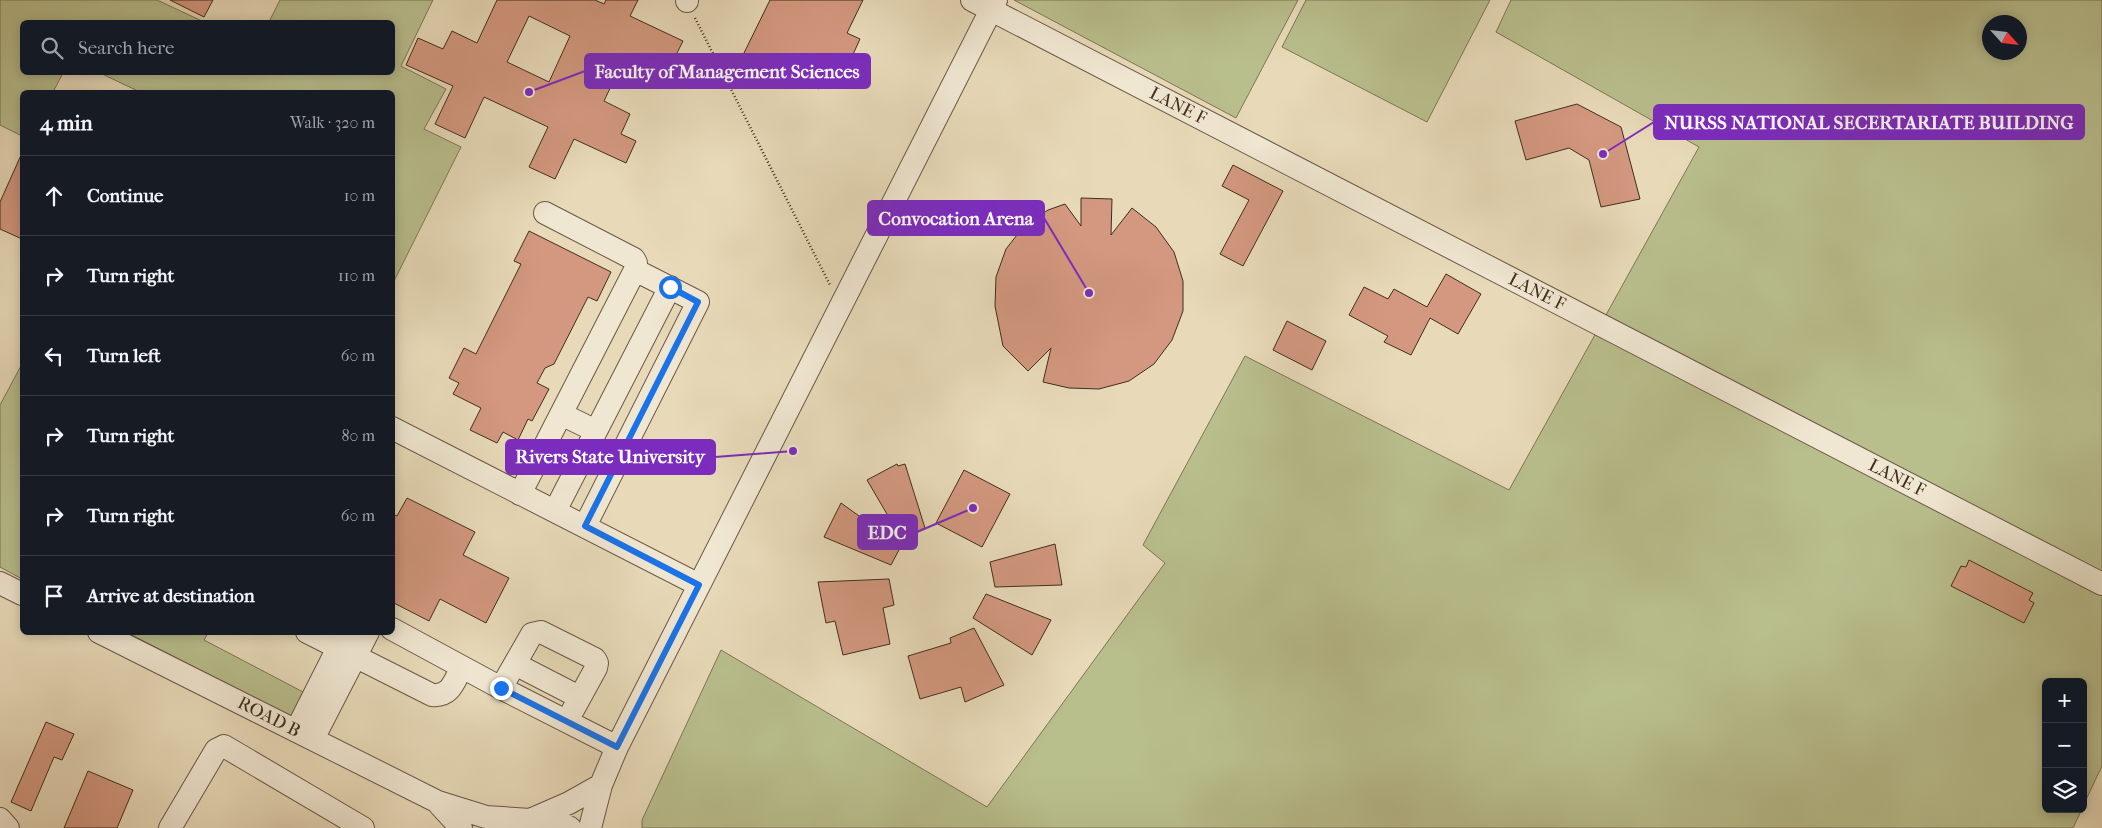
<!DOCTYPE html>
<meta charset="utf-8">
<style>
body{margin:0;font-family:"IM FELL French Canon",serif;background:#242831;color:#f1f3f6}
.controls{position:absolute;right:15px;bottom:15px;display:grid;overflow:hidden;border-radius:8px;box-shadow:0 2px 12px #0003}
.controls button{width:45px;height:45px;display:grid;place-items:center;padding:0;border:0;border-bottom:1px solid #363941;background:#171b24;color:#f1f3f6;font:25px sans-serif}
.compass{position:absolute;left:1982px;top:15px;width:45px;height:45px;border-radius:50%;background:#171b24;box-shadow:0 2px 12px #0003;rotate:117deg}
.stop{position:absolute;width:15px;height:15px;margin:-11px;border:4px solid #1a73e8;border-radius:50%;background:#fff}
.stop.end{background:#1a73e8;border-color:#fff;box-shadow:0 1px 5px #0008}
.list{margin:0;padding:0;list-style:none}
h2{display:flex;justify-content:space-between;align-items:center;height:65px;margin:0;padding:0 20px;font-size:21px}
h2 small{font-size:16px;font-weight:400;color:#9ea1a6}
.list li{display:grid;grid-template-columns:32px 1fr auto;gap:15px;align-items:center;box-sizing:border-box;height:80px;padding:0 20px;border-top:1px solid #363941}
.list b{display:block;font-size:19px;white-space:nowrap}
.list em{font-size:16px;font-style:normal;color:#9ea1a6}
.icon{flex:none;width:28px;height:28px;fill:none;stroke:currentColor;stroke-width:2;stroke-linecap:round;stroke-linejoin:round}
.map{position:relative;flex:none;width:2102px;height:828px;overflow:hidden}
.search{position:absolute;background:#171b24;box-shadow:0 2px 12px #0003;left:20px;top:20px;width:375px;height:55px;display:flex;align-items:center;gap:12px;box-sizing:border-box;padding:0 18px;border-radius:8px;color:#9ea1a6;font-size:19px}
.panel{position:absolute;background:#171b24;box-shadow:0 2px 12px #0003;left:20px;top:90px;width:375px;height:545px;border-radius:8px}
.map>svg:first-child{display:block}
.green{fill:#b9be8d;stroke:#7d7656;fill-rule:evenodd}
.building{fill:#d3987f;stroke:#412d1e;fill-rule:evenodd}
.lines{fill:none;stroke-linecap:round;stroke-linejoin:round}
.minor-casing{stroke:#6b5845;stroke-width:24}
.path{stroke:#412d1e;stroke-width:2.5;stroke-dasharray:1 2.5;stroke-linecap:butt}
.minor{stroke:#f0e7d2;stroke-width:22}
.route{stroke:#1a73e8;stroke-width:6}
.labels{text-anchor:middle;dominant-baseline:central;stroke-width:5;stroke-linejoin:round;paint-order:stroke}
.street-label{font-size:18px;fill:#412d1e;stroke:#f0e7d2}
.leader{fill:none;stroke:#7b2cbf;stroke-width:2}
.callout-dot{fill:#7b2cbf;stroke:#f0e7d2;stroke-width:2}
.callout{fill:#7b2cbf;stroke:#7b2cbf;stroke-width:2}
.callout-label{font-size:19px;text-anchor:middle;font-weight:bold;fill:#fff}
</style>
<div class="map">
<svg width="2102" height="828" viewBox="0 0 2102 828">
<rect width="100%" height="100%" fill="#e8dab9"/>
<filter id="stains"><feTurbulence type="fractalNoise" baseFrequency=".004" numOctaves="4"/><feColorMatrix values="0 0 0 0 .2 0 0 0 0 .09 0 0 0 0 .02 0 0 0 .5 -.17"/></filter>
<radialGradient id="worn" r=".72"><stop offset=".6" stop-color="#630" stop-opacity="0"/><stop offset="1" stop-color="#630" stop-opacity=".3"/></radialGradient>
<!-- green -->
<path class="green" d="M0,0h157l47,22h-182v50l41,1 -10,19h-31v44l-22,-11z
M280,0h153l-32,66 45,23 -22,40 37,18 -68,136 -1,-191h-252l-40,-19 292,-1v-50h-123z
M1014,0h284l-62,118z
M1306,0h184l-63,122 -145,-75z
M1511,0h591v766l-19,40v-124h-37v127h36l-9,19h-1431v-8l79,-170 266,157 178,-244 -22,-18 102,-189 264,134 190,-343 -203,-115zM1990,22h30v30h-30z
M22,364v215l-22,-12v-162z
M128,633h80l-4,7 101,53 -13,24z"/>
<!-- building -->
<path class="building" d="M170,0h43l-9,17z
M497,0h98l9,4 2,-4h32l-8,16 53,25 -10,20 -16,-7 -9,18 -25,-11 -19,40 26,13 -9,20 15,7 -10,22 -52,-24 -19,40 -26,-12 19,-40 -64,-30 -19,41 -30,-14 18,-38 -47,-21 12,-27 25,11 9,-18 25,12zM529,16l41,20 -21,46 -42,-20z
M770,0h93l-16,33 13,6 -10,22 -14,-7 -17,35 -75,-36z
M1577,104l44,23 19,72 -39,8 -12,-47 -20,-12 -43,12 -11,-39z
M22,153v86l-22,-10v-27z
M1233,165l50,26 -40,75 -23,-12 29,-54 -27,-14z
M1081,198l31,1 -1,36 21,-27 24,19 18,25 9,29v30l-11,29 -18,24 -25,17 -30,8 -30,-1 -26,-6 8,-34 -23,23 -25,-25 -8,-40 1,-29 10,-28 18,-23 24,-16 17,-6 16,22z
M529,231l82,41 -14,29 -9,-4 -34,67 -9,4 -8,15 12,6 -17,32 -4,-2 -10,21 -15,-8 -6,11 -27,-13 11,-22 -28,-14 6,-11 -10,-5 15,-30 12,6 45,-90 -7,-3z
M1446,274l35,20 -23,40 -28,-16 -19,37 -27,-13 4,-6 -39,-21 15,-28 24,12 6,-10 33,18z
M1287,321l39,20 -14,29 -39,-20z
M897,464l1,2 7,-2 20,64 -24,10 -34,-58z
M964,470l46,24 -28,53 -46,-24z
M407,498l68,34 -12,23 46,23 -23,45 -46,-24 -11,22 -37,-19v-88l5,2z
M841,503l60,43 -10,19 -67,-28z
M1055,544l7,41 -67,2 -5,-25z
M1969,560l64,33 -4,7 5,3 -10,20 -73,-37 10,-20 5,1z
M889,579l5,26 -11,3 7,36 -47,11 -8,-34 -9,2 -8,-41z
M986,594l65,26 -19,35 -59,-37z
M974,628l30,57 -39,17 -4,-15 -41,12 -12,-43 43,-13 -1,-5z
M46,722l28,12 -12,26 -8,-3 -23,54 -20,-9z
M88,771l45,19 -16,38h-53z"/>
<g class="lines">
<defs>
<path id="minor" d="M972,0l1130,584
M687,1v-1
M561,414l35,17
M392,428l307,157
M520,494l115,-224 1,-7 -2,-4 -89,-46
M555,511l115,-224
M585,526l113,-224 -63,-32
M0,583l22,11
M392,629l109,59 116,59
M99,632l339,170 48,15 44,3 39,-17 32,-18
M307,632l125,63c19,2 22,-14 30,-28
M515,664l64,33
M501,688l31,-54 9,-2 54,27 2,4 -1,5 -29,53
M296,731l50,-99
M313,739l55,-107
M438,803l23,25
M0,819l8,9
M533,820c14,-2 25,0 37,8
M170,828l46,-78 8,-4 139,82
M590,828l11,-43 16,-38 379,-747"/>
</defs>
<!-- minor casing -->
<use href="#minor" class="minor-casing"/>
<!-- path -->
<path class="path" d="M695,18l135,267"/>
<!-- minor -->
<use href="#minor" class="minor"/>
</g>
<g class="lines">
<!-- route -->
<path class="route" d="M501,688l116,59 82,-162 -114,-59 113,-224 -28,-15"/>
</g>
<g class="labels">
<!-- street labels -->
<g class="street-label">
<text transform="translate(1178 106) rotate(27)">LANE F</text>
<text transform="translate(1537 292) rotate(27)">LANE F</text>
<text transform="translate(1897 478) rotate(27)">LANE F</text>
<text transform="translate(269 717) rotate(27)">ROAD B</text>
</g>
</g>
<!-- callouts -->
<path class="leader" d="M529 92L585 71M1603 154L1654 122M1089 293L1044 218M793 451L715 457M973 508L917 532"/>
<g class="callout-dot">
<circle cx="529" cy="92" r="5"/>
<circle cx="1603" cy="154" r="5"/>
<circle cx="1089" cy="293" r="5"/>
<circle cx="793" cy="451" r="5"/>
<circle cx="973" cy="508" r="5"/>
</g>
<g class="callout">
<rect x="585" y="54" width="285" height="34" rx="5"/>
<rect x="1654" y="105" width="430" height="34" rx="5"/>
<rect x="868" y="201" width="176" height="34" rx="5"/>
<rect x="506" y="440" width="209" height="34" rx="5"/>
<rect x="858" y="515" width="59" height="34" rx="5"/>
</g>
<g class="callout-label">
<text x="727" y="78">Faculty of Management Sciences</text>
<text x="1869" y="129">NURSS NATIONAL SECERTARIATE BUILDING</text>
<text x="956" y="225">Convocation Arena</text>
<text x="610" y="463">Rivers State University</text>
<text x="887" y="539">EDC</text>
</g>
<rect width="100%" height="100%" filter="url(#stains)"/>
<rect width="100%" height="100%" fill="url(#worn)"/>
</svg>
<div class="controls">
<button>+</button>
<button>−</button>
<button><svg class="icon" aria-label="layers" viewBox="0 0 24 24"><path d="M12 4l9 5-9 5-9-5zM3 14l9 5 9-5"/></svg></button>
</div>
<svg class="compass" viewBox="-18 -18 36 36"><path d="M0-13l5 13h-10z" fill="#e53935"/><path d="M0 13l5-13h-10z" fill="#9ea1a6"/></svg>
<div class="stop" style="left:670px;top:287px"></div>
<div class="stop end" style="left:501px;top:688px"></div>
<div class="search"><svg class="icon" aria-label="search" viewBox="0 0 24 24"><circle cx="10" cy="10" r="6"/><path d="M15 15l6 6"/></svg>Search here</div>
<section class="panel">
<h2>4 min<small>Walk · 320 m</small></h2>
<ul class="list">
<li><svg class="icon" aria-label="ahead" viewBox="0 0 24 24"><path d="M12 20V5M6 11l6-6 6 6"/></svg><div><b>Continue</b></div><em>10 m</em></li>
<li><svg class="icon" aria-label="right" viewBox="0 0 24 24"><path d="M7 20v-9h11M14 6l5 5-5 5"/></svg><div><b>Turn right</b></div><em>110 m</em></li>
<li><svg class="icon" aria-label="left" viewBox="0 0 24 24"><path d="M17 20v-9H6M10 6l-5 5 5 5"/></svg><div><b>Turn left</b></div><em>60 m</em></li>
<li><svg class="icon" aria-label="right" viewBox="0 0 24 24"><path d="M7 20v-9h11M14 6l5 5-5 5"/></svg><div><b>Turn right</b></div><em>80 m</em></li>
<li><svg class="icon" aria-label="right" viewBox="0 0 24 24"><path d="M7 20v-9h11M14 6l5 5-5 5"/></svg><div><b>Turn right</b></div><em>60 m</em></li>
<li><svg class="icon" aria-label="arrive" viewBox="0 0 24 24"><path d="M6 21V4h12l-3 4 3 4H6"/></svg><div><b>Arrive at destination</b></div></li>
</ul>
</section>
</div>
